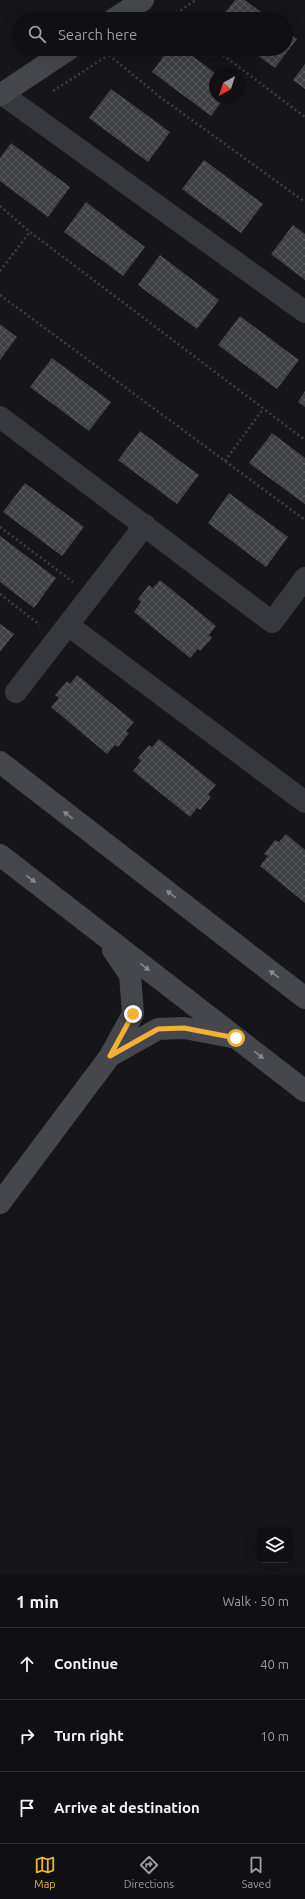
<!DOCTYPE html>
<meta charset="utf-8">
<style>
body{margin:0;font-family:Ubuntu,sans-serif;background:#1e1e20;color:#f1f3f6}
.controls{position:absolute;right:12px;bottom:12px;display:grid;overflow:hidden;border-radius:6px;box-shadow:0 4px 16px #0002}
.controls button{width:36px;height:36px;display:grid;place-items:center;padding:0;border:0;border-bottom:1px solid #303032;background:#101012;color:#f1f3f6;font:20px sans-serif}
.compass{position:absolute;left:209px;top:68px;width:36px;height:36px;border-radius:50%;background:#101012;box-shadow:0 4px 16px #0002;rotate:219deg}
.stop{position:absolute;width:12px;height:12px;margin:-9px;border:3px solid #f2b134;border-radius:50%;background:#fff}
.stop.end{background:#f2b134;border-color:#fff;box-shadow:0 1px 4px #0008}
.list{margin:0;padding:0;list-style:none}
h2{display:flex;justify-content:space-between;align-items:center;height:52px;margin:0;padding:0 16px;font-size:17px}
h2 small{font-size:13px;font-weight:400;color:#9c9d9f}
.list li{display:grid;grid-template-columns:26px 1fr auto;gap:12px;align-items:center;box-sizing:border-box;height:72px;padding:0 16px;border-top:1px solid #303032}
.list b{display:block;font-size:15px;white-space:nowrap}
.list em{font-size:13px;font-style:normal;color:#9c9d9f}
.icon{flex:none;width:22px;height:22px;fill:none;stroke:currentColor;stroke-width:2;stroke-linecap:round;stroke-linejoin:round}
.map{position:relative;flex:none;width:305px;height:1575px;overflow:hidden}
.search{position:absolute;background:#101012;box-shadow:0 4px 16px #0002;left:12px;right:12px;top:12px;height:44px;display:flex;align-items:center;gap:10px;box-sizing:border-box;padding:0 14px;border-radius:22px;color:#9c9d9f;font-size:15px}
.sheet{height:268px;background:#101012}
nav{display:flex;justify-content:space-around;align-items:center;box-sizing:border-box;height:56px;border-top:1px solid #303032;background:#101012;font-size:11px;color:#9c9d9f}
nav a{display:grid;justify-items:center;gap:2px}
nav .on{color:#f2b134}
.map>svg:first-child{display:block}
.building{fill:url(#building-cross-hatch)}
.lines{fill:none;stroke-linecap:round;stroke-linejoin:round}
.path{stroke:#3d3f44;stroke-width:2.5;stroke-dasharray:2 3;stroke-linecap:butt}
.street{stroke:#37383d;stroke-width:22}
.secondary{stroke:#45474d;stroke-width:22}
.oneway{fill:#858993}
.route{stroke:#f2b134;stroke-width:5}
</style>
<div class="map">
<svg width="305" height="1575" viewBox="0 0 305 1575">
<defs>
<pattern id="building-cross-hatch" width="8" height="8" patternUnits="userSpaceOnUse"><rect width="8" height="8" fill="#404145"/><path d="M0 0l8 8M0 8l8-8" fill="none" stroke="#595a5e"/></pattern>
</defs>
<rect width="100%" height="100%" fill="#161618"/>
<!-- building -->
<path class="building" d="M235,0h10l25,19h-50z
M286,31l11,8 -22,29 -26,-19h37z
M169,49h14l32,24v25h9l-13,18 -59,-44z
M305,64v25l-12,-9z
M111,89l59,43 -22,30 -59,-44z
M11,143l59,44 -22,30 -48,-36v-23z
M204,160l59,44 -22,29 -59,-44z
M86,202l59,45 -22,29 -59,-44z
M293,225l12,9v46l-34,-26z
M160,255l59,45 -22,29 -59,-44z
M240,316l59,44 -22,29 -59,-44z
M0,324l17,13 -17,23z
M52,358l59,44 -22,29 -59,-44z
M305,391v16l-7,-5z
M140,431l59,44 -22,29 -59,-44z
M272,433l33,25v46l-56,-41z
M25,483l59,44 -22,29 -59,-44z
M229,493l59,44 -22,30 -58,-44z
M0,536l56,42 -22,30 -34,-26z
M160,580l56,46 -7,9 3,3 -12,13 -2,-2 -8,9 -56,-46 7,-10 -3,-3 11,-14 4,3z
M0,624l14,10 -14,18z
M77,675l57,47 -8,9 3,2 -11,14 -3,-2 -8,9 -56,-47 8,-9 -4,-3 12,-14 3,3z
M159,739l57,46 -8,9 3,3 -11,13 -3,-2 -7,9 -57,-46 8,-10 -3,-3 11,-13 3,2z
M286,834l19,16v53l-45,-37 8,-10 -4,-2 11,-14 4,2z"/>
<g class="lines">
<!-- path -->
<path class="path" d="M168,19l28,-19
M215,49l90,68
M109,55l51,42 145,105
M53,91l65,-42
M0,206l30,26 275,208
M0,271l30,-39
M0,295l305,225
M225,461l38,-52
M0,527l73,55
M0,594l40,31"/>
<!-- street -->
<path class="street" d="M2,94l303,218
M0,417l272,205 33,-44
M68,625l237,177
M16,692l129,-167"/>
<!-- secondary -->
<path class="secondary" d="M114,19l29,-19
M0,95l69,-46
M0,762l305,236
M0,855l305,236
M113,950l17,25 3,39 -23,42 48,-27 26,-1 48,9
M0,1203l110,-147"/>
</g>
<!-- one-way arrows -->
<defs><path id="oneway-solid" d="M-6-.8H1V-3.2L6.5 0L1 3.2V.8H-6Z"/></defs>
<g class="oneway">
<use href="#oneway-solid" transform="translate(68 815) rotate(-142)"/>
<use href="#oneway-solid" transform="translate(31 879) rotate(38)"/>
<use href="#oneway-solid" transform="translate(171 894) rotate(-142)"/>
<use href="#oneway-solid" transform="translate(145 967) rotate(38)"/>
<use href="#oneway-solid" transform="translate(274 974) rotate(-142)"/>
<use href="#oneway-solid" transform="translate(259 1055) rotate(38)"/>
</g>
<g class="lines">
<!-- route -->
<path class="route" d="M133,1014l-23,42 48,-27 26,-1 52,10"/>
</g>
</svg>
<div class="controls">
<button><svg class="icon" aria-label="layers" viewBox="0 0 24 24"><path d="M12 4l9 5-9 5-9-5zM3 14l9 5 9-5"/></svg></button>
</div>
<svg class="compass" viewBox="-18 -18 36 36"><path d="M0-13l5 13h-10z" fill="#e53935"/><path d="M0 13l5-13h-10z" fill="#9c9d9f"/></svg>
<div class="stop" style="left:236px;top:1038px"></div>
<div class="stop end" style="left:133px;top:1014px"></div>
<div class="search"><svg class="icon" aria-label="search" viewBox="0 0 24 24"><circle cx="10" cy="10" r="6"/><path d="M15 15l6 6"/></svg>Search here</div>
</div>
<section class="sheet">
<h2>1 min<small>Walk · 50 m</small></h2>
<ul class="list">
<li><svg class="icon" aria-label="ahead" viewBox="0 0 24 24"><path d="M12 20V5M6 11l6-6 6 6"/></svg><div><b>Continue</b></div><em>40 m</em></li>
<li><svg class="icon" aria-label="right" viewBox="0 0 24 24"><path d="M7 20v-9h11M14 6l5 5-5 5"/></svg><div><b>Turn right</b></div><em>10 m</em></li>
<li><svg class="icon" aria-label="arrive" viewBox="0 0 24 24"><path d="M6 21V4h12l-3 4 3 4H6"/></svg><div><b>Arrive at destination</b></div></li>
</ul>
</section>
<nav>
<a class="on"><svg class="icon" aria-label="map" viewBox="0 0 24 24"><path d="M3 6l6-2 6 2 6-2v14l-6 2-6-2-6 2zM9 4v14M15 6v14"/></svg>Map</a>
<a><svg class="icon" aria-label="directions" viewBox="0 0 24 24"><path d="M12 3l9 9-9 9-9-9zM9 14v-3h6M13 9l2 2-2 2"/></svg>Directions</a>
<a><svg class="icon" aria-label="saved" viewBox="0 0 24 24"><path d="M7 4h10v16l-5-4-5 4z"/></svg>Saved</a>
</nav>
